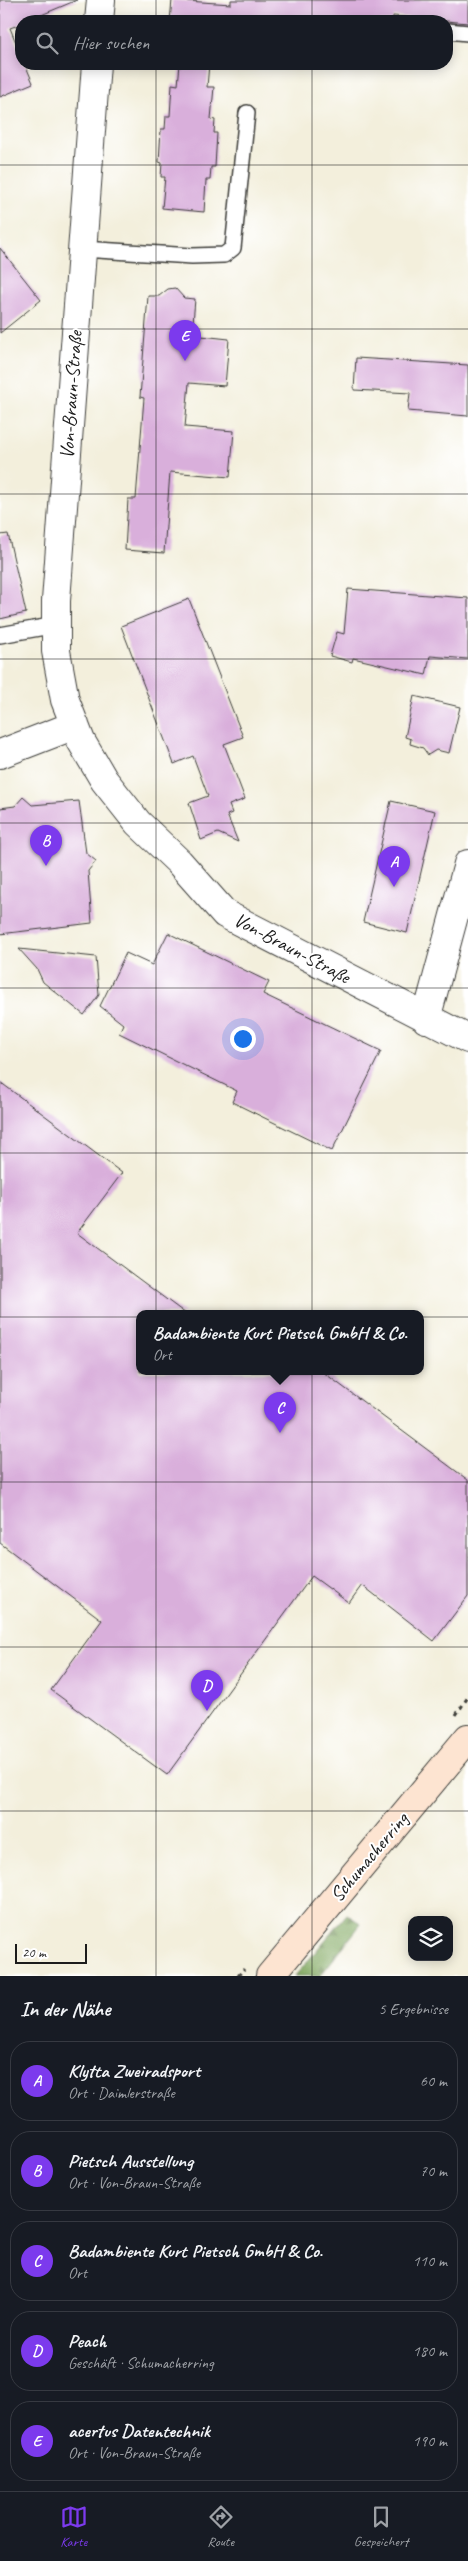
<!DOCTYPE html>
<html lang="de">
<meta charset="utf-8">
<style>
body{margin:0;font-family:Caveat,sans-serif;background:#242831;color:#f1f3f6}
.controls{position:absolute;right:15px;bottom:15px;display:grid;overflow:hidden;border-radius:10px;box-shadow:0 2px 12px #0003}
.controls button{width:45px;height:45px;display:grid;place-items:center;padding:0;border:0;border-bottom:1px solid #363941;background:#171b24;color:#f1f3f6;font:25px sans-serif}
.scale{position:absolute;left:15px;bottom:12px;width:72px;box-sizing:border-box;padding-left:5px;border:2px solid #1c1c1c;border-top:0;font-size:14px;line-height:18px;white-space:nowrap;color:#1c1c1c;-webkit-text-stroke:4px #fff;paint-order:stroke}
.you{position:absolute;left:242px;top:1038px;width:18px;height:18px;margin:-12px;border:4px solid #fff;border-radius:50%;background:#1a73e8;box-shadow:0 0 0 8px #1a73e833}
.badge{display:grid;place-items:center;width:32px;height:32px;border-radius:50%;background:#7c3aed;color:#fff;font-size:16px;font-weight:700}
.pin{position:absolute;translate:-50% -41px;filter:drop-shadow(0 1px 2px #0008)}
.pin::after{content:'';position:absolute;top:26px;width:18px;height:15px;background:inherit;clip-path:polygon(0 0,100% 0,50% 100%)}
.popup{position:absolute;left:136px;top:1310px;width:288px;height:65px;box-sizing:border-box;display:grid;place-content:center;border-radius:10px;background:#171b24;filter:drop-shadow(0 1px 4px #0005);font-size:16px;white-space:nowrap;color:#9ea1a6}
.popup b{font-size:19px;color:#f1f3f6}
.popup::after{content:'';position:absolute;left:50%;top:100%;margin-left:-10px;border:10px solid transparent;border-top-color:#171b24}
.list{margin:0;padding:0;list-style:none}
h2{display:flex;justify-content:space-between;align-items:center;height:65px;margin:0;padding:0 20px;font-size:21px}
h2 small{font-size:16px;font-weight:400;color:#9ea1a6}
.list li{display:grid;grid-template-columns:32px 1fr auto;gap:15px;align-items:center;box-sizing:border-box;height:80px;margin:0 10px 10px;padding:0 10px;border:1px solid #363941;border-radius:20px}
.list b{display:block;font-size:19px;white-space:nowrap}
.list p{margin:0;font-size:16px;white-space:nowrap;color:#9ea1a6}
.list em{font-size:16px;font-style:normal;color:#9ea1a6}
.icon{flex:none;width:28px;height:28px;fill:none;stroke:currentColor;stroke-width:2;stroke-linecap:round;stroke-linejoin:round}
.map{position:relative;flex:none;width:468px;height:1976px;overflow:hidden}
.search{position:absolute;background:#171b24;box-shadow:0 2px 12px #0003;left:15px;right:15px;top:15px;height:55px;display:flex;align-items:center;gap:12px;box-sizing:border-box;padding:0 18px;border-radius:20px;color:#9ea1a6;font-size:19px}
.sheet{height:515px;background:#171b24}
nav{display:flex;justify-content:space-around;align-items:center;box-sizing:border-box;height:70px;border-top:1px solid #363941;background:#171b24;font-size:14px;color:#9ea1a6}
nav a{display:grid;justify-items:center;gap:2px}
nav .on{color:#7c3aed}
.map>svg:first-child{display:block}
.forest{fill:url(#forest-firs);stroke:#4e623d}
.building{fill:#d9afdb}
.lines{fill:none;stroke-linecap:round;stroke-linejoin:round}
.service-casing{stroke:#3c3c39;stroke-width:18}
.minor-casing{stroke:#3c3c39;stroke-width:30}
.secondary-casing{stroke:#3c3c39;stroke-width:30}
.path{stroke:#3c3c39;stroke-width:3;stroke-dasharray:4 4;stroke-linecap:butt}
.service{stroke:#fff;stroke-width:15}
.minor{stroke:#fff;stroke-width:28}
.secondary{stroke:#fde4d1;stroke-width:28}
.grid{fill:none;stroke:#1c1c1c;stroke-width:1;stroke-opacity:0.55}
.labels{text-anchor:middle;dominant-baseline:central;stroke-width:4;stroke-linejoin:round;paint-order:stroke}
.street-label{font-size:20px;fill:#1c1c1c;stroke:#fff}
</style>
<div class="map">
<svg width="468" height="1976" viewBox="0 0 468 1976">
<defs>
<pattern id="forest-firs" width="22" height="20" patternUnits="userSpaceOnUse" patternTransform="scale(1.25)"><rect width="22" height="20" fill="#80a75e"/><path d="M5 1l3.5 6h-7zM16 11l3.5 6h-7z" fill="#68874d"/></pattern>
</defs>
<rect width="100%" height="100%" fill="#fff"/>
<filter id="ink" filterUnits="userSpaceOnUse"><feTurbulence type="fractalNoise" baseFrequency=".02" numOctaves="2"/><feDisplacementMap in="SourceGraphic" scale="10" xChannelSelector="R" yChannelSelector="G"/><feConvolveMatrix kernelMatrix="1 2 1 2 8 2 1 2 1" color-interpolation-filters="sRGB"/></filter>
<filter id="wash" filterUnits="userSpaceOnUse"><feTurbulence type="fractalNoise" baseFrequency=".0096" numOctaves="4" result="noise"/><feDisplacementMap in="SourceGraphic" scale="20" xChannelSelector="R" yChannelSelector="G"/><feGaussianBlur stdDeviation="1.12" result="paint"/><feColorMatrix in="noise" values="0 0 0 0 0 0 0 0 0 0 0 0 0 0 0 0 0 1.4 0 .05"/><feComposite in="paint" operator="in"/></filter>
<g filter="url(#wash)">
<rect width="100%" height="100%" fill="#f3efdc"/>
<!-- forest -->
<path class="forest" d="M347,1914l14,10 -41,52h-25z"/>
<g id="blocks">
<!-- building -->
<path class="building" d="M0,0h77l-50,21h-6v3l-11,4 11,27v9h4l8,19 -33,14z
M172,0l59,4v-4h237v23l-75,-7v5h-223z
M180,64h29l-2,23h7l-3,32 4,1 -1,13h3l-2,34h-4l-1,13h-4l-2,32 -42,-4 3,-31h-4l1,-14 -3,-1 2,-33h4l1,-13h4l2,-32 6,1z
M0,248l41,52 -41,33z
M175,288l9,10 11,1 -3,36 37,4 -4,47 -36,-3 -4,44 49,4 -4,46 -60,-5 -6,81 -39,-3 3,-51h8l8,-101 -4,-1 8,-101h11l9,-7z
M356,358l112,7v51l-60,-5 2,-18 -56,-3z
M8,534l18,79 -26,6v-84z
M348,589l120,9v61l-38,-3 -4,19 -73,-17 -1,4 -22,-6 7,-24 7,2z
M189,599l54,138 -19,7 21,55 -16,6 3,8 -5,2 11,27 -20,-9 -17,7 -12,-37 19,-7 -15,-40 -19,8 -53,-138z
M414,696l46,11 -11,46 -13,-3 -8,5 -5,-7 -13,-4 1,-5 -6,-2z
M23,797l9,8 47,-4 7,52 10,8 -8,10 4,52 -92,11v-126l15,-2z
M391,801l44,10 -28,122 -44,-11z
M168,933l101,49 -6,12 118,57 -49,100 -100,-49 5,-11 -118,-58 4,-9 -23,-18 26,-53 26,12z
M19,949l77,8 3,38 -15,20 -41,-33 -6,-13z
M0,1082l122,91 -45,60 109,81h-46v58h183l145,108v116l-34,45 -72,-56 -13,18 -37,-27 -145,199 -116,-85 51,-70 -102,-77z"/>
</g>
</g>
<g filter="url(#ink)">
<use href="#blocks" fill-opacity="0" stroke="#3c3c39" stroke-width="1"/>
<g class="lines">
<defs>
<path id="service" d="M447,31l21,2
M82,249l110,7 32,-1 9,-7 14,-135
M0,635l56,-10"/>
<path id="minor" d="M99,21l2,-21
M96,64l-40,537v50l9,49 16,41 23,39 34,43 41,39 46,52 243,125
M0,754l75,-29
M426,1019l42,-155"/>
<path id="secondary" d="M270,1976l198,-238"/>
</defs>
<!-- service casing -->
<use href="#service" class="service-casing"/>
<!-- minor casing -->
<use href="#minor" class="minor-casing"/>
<!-- secondary casing -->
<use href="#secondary" class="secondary-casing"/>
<!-- path -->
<path class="path" d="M456,1715l12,-18
M238,1976l6,-7"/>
<!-- service -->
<use href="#service" class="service"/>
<!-- minor -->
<use href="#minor" class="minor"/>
<!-- secondary -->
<use href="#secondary" class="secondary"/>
</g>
</g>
<!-- grid -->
<path class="grid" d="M156,0v21M312,0v21M156,64v1912M312,64v1912M0,165h468M0,329h468M0,494h468M0,659h468M0,823h468M0,988h468M0,1153h468M0,1317h468M0,1482h468M0,1647h468M0,1811h468"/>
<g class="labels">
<!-- street labels -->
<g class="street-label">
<text transform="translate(71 395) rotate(-86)">Von-Braun-Straße</text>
<text transform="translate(292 948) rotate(28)">Von-Braun-Straße</text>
<text transform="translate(369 1857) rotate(-50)">Schumacherring</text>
</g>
</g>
</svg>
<div class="controls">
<button><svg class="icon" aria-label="layers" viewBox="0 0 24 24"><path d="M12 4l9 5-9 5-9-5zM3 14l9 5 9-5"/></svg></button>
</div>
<div class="scale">20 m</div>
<div class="you"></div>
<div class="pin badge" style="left:394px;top:887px">A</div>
<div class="pin badge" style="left:46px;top:866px">B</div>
<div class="pin badge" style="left:280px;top:1433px">C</div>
<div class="popup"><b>Badambiente Kurt Pietsch GmbH &amp; Co.</b>Ort</div>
<div class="pin badge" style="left:207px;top:1711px">D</div>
<div class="pin badge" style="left:185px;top:361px">E</div>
<div class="search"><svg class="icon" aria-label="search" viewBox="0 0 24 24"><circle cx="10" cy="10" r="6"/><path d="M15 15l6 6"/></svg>Hier suchen</div>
</div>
<section class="sheet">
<h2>In der Nähe<small>5 Ergebnisse</small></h2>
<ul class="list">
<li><span class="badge">A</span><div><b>Klytta Zweiradsport</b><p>Ort · Daimlerstraße</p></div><em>60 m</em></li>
<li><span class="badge">B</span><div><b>Pietsch Ausstellung</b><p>Ort · Von-Braun-Straße</p></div><em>70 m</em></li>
<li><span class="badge">C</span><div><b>Badambiente Kurt Pietsch GmbH &amp; Co.</b><p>Ort</p></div><em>110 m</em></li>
<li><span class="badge">D</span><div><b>Peach</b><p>Geschäft · Schumacherring</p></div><em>180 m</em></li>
<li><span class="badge">E</span><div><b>acertus Datentechnik</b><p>Ort · Von-Braun-Straße</p></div><em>190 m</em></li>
</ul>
</section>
<nav>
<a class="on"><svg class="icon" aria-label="map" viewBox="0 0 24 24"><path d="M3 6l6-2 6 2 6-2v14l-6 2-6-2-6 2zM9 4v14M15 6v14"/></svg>Karte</a>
<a><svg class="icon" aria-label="directions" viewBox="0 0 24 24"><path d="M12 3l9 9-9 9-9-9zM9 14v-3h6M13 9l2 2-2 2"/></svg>Route</a>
<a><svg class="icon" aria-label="saved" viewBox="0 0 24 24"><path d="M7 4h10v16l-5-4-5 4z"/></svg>Gespeichert</a>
</nav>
